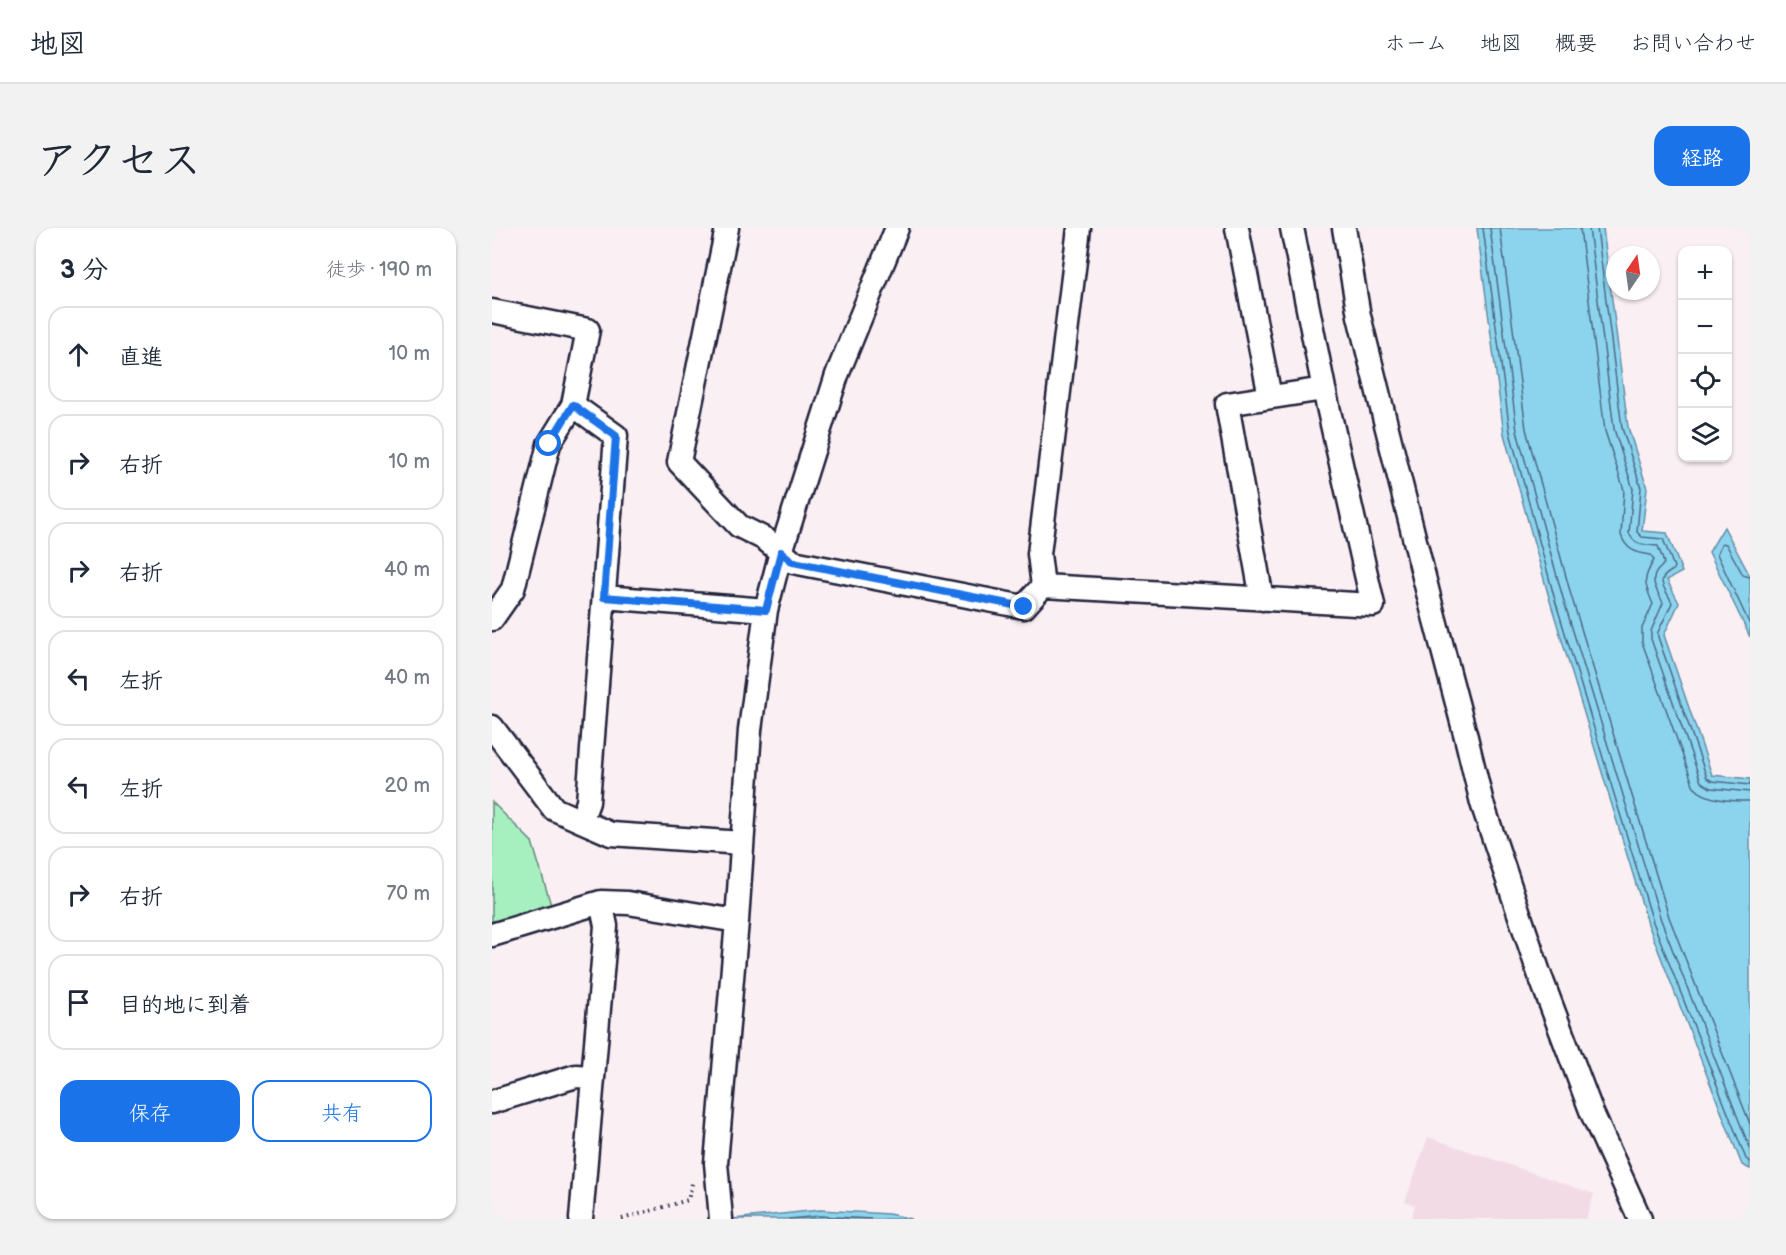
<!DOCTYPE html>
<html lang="ja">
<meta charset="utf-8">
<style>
body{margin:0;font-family:"Balsamiq Sans","Klee One",sans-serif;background:#f2f2f3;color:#1f2937}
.controls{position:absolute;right:18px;top:18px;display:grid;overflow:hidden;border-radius:12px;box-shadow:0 2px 4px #0004}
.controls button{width:54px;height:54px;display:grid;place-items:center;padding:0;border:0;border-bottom:2px solid #e0e1e3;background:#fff;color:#1f2937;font:30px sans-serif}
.compass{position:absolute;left:1114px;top:18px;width:54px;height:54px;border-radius:50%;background:#fff;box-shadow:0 2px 4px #0004;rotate:13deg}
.stop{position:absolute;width:18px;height:18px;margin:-14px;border:4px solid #1a73e8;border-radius:50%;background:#fff}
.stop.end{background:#1a73e8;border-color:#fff;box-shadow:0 2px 6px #0008}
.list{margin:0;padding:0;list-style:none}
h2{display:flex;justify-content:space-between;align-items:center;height:78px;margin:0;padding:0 24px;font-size:26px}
h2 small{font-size:20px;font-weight:400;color:#747a83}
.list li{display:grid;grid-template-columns:39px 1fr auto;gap:18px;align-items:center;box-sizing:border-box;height:96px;margin:0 12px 12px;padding:0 12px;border:2px solid #e0e1e3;border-radius:18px}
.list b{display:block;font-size:22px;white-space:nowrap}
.list em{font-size:20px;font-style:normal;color:#747a83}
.actions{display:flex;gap:12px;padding:18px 24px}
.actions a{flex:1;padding:14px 0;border:2px solid #1a73e8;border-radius:18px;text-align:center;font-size:21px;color:#1a73e8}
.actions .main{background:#1a73e8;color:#fff}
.icon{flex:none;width:33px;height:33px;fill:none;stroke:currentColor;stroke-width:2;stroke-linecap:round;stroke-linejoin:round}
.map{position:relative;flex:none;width:1258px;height:991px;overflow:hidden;border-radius:18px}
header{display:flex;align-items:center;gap:36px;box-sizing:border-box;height:84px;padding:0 30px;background:#fff;border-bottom:2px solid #e0e1e3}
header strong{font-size:28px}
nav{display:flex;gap:33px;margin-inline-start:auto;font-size:21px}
.intro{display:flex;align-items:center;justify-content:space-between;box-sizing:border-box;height:144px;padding:0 36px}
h1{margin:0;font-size:42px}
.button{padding:15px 27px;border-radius:18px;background:#1a73e8;color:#fff;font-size:21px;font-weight:700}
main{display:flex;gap:36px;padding:0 36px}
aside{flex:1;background:#fff;border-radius:18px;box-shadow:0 2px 4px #0004}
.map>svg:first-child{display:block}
.built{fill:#f3dbe5}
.green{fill:#a6f0bf;stroke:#64897d;stroke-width:1.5}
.water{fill:#8cd4ee;stroke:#628da6;stroke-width:1.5}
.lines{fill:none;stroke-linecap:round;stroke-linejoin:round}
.shore{stroke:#4c6983;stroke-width:1.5}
.minor-casing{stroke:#22223b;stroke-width:27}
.path{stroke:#22223b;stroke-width:4;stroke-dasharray:1.5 4.5;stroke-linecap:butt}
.minor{stroke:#fff;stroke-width:22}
.route{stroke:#1a73e8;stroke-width:8}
</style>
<header>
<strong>地図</strong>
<nav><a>ホーム</a><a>地図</a><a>概要</a><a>お問い合わせ</a></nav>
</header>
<div class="intro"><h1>アクセス</h1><a class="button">経路</a></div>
<main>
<aside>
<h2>3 分<small>徒歩 · 190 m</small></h2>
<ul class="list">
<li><svg class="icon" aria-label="ahead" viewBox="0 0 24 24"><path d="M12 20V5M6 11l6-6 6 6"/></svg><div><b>直進</b></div><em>10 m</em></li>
<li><svg class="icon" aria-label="right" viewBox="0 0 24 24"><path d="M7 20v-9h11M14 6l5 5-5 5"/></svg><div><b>右折</b></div><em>10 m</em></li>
<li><svg class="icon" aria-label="right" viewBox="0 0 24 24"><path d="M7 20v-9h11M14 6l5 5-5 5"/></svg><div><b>右折</b></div><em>40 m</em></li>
<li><svg class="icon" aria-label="left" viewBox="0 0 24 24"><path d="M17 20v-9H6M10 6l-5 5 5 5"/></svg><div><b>左折</b></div><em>40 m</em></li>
<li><svg class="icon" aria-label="left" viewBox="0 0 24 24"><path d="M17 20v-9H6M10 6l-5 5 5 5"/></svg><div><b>左折</b></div><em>20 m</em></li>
<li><svg class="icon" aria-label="right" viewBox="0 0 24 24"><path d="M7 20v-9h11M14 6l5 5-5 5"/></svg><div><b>右折</b></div><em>70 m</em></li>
<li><svg class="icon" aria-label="arrive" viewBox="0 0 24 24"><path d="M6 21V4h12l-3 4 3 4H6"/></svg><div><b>目的地に到着</b></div></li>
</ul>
<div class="actions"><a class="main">保存</a><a>共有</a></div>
</aside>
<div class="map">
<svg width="1258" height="991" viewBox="0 0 1258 991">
<rect width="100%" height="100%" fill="#faeff3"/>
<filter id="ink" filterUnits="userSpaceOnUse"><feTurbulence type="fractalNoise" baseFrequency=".0167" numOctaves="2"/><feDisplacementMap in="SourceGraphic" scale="12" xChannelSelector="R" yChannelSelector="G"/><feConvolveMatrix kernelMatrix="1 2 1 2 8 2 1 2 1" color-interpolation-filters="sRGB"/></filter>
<g filter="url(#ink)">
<!-- built -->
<path class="built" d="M936,909l166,57 -8,25h-175l4,-14 -10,-3z"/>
<!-- green -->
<path class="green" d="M0,574l40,40 19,63 -59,17z"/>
<!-- water -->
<path class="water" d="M985,0h126l25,199 19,61 -5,43 25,2 15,39 -15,8 12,23 -15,32 48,140 38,4v390l-8,-4 -94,-241 -98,-323 -46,-167z
M1232,299l26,49v61l-41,-85z
M328,982l69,4 22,5h-178z"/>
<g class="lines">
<!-- shore -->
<path class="shore" d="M991,0l27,204 45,168 98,322 93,237 4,3
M998,0l27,203 46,167 98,322 89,229
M1008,0l26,201 45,166 98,322 81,207
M1088,0l25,203 19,59 -3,45c5,15 15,18 30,20l3,5c-12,20 -10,23 -1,44l-11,24v14l52,145c12,14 38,14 56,14
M1097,0l25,201 19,60 -4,44c6,14 17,11 29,13l6,17c-1,3 -4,5 -6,7 -10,11 1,23 5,33l-12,28v8l50,143 10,6 39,4
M1105,0l25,200 19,60 -4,44 5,5 21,2 11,28 -1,3c-20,11 -8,16 -1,33l-14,29v5l49,141 5,3 38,4
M1258,349l-7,-2 -17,-31 -4,-1 -5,11 33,71
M297,991l31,-3 51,3"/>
<defs>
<path id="minor" d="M235,0l-48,234 60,64 26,13 28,23 231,45 19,-21 -4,-32 40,-326
M745,0l33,169
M852,0l15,88 71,285 36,136 16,66 57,170 53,140 48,106
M0,83l96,19 -15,75 -24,39 -36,145 -21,30
M81,177l43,31 -28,366 -7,19
M551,358l330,19 -49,-216 -32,-161
M112,369l162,13
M770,371l-35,-195 97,-15
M0,499l62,82 27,12 30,13 131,9
M0,707l109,-33 27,1 109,18
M0,874l84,-26 16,1
M89,991l25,-293 -5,-24
M229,991l-5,-56 21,-242 13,-191 16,-120 15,-58 56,-177 60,-147"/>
</defs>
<!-- minor casing -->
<use href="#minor" class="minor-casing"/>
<!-- path -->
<path class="path" d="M130,991l66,-19 5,-20"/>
<!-- minor -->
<use href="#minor" class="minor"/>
</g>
</g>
<g class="lines" filter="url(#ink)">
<!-- route -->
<path class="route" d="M57,216l24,-39 43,31 -12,161 162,13 15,-58 12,10 231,45"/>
</g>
</svg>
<div class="controls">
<button>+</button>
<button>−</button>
<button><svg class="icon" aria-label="locate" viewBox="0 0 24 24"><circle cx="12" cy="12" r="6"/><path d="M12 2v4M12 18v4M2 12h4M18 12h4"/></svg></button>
<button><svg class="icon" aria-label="layers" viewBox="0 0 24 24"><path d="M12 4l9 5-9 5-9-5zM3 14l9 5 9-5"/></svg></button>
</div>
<svg class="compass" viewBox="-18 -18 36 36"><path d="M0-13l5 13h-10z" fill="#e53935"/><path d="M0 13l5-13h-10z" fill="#747a83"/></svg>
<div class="stop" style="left:57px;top:216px"></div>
<div class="stop end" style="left:532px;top:379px"></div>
</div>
</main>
